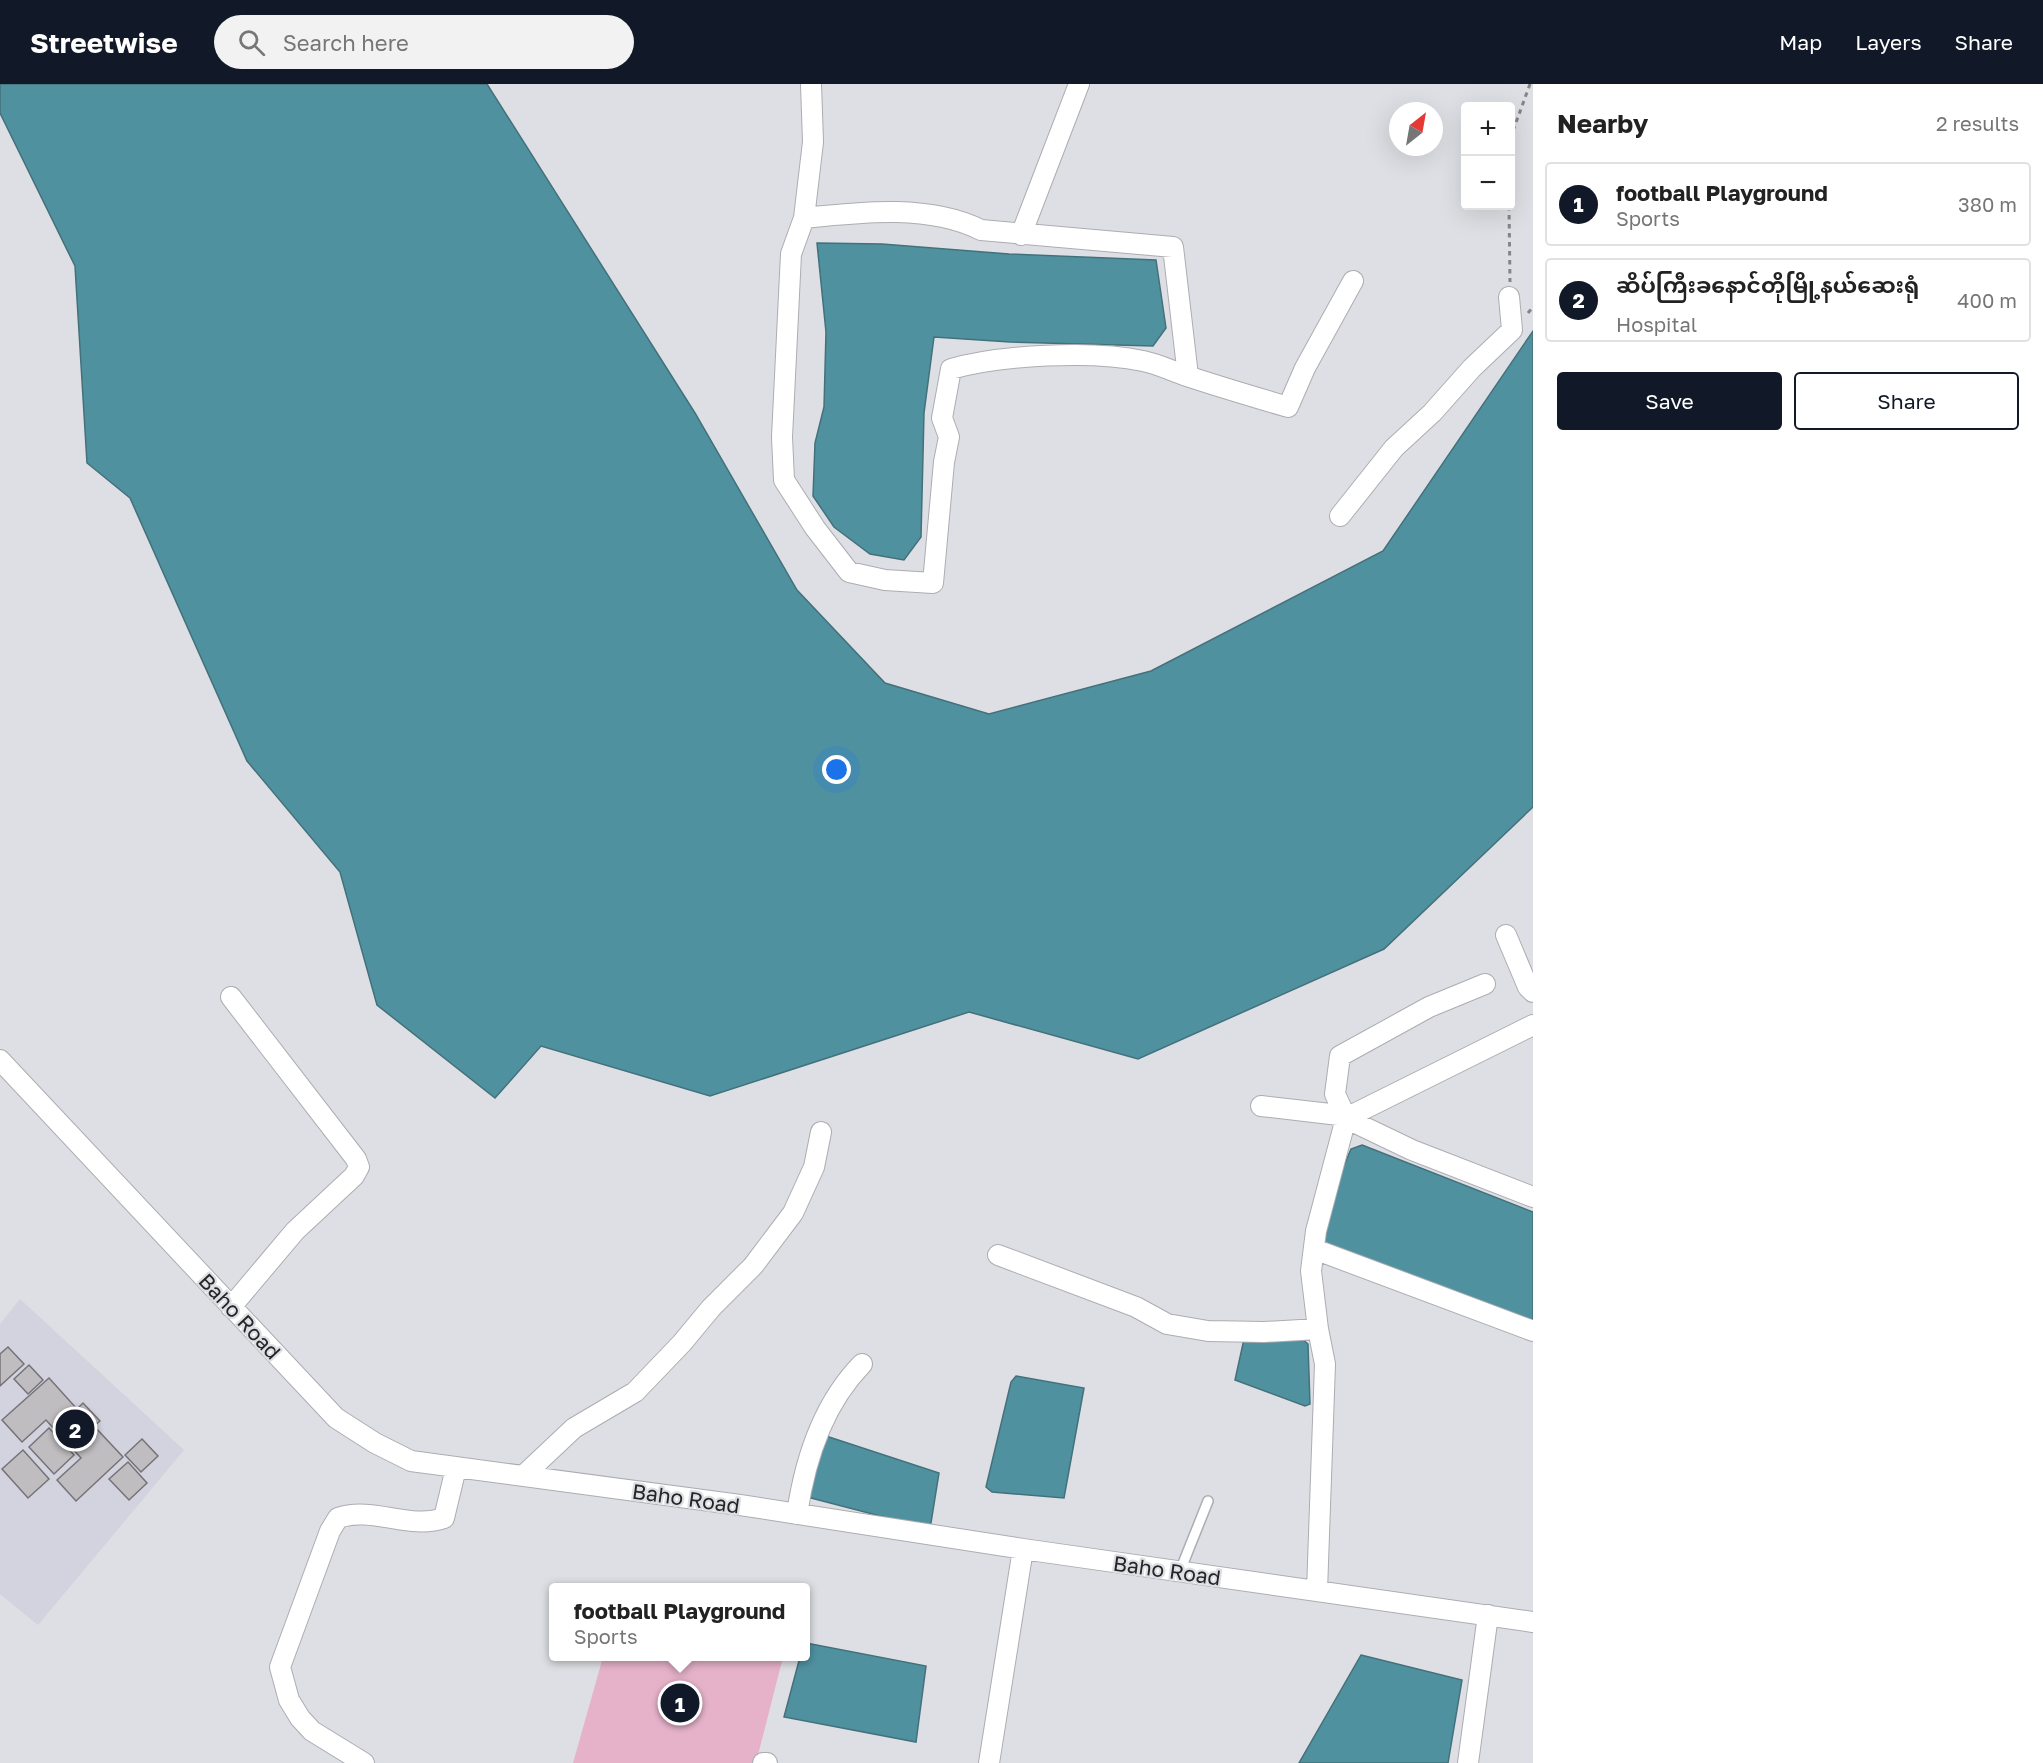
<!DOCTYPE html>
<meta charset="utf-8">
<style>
body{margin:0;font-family:"Golos Text","Noto Sans Myanmar",sans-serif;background:#f2f2f2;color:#222}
.controls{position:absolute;right:18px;top:18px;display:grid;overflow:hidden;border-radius:6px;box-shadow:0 6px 24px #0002}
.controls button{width:54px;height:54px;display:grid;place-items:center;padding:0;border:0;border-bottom:2px solid #e0e0e0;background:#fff;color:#222;font:30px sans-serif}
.compass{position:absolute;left:1389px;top:18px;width:54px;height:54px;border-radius:50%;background:#fff;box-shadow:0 6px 24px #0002;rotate:31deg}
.you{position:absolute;left:837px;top:686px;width:21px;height:21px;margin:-15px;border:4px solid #fff;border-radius:50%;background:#1a73e8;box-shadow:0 0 0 9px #1a73e833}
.badge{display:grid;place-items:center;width:39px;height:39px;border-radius:50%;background:#111827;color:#fff;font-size:20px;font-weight:700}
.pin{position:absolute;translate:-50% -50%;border:3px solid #fff;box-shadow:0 2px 6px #0006}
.popup{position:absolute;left:549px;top:1499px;width:261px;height:78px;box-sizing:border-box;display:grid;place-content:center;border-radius:6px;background:#fff;filter:drop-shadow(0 2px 4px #0005);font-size:20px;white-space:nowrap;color:#767676}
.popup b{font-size:22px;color:#222}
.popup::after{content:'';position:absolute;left:50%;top:100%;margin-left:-12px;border:12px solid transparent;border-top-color:#fff}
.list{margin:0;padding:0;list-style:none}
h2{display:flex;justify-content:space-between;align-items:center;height:78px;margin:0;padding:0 24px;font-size:26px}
h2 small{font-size:20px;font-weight:400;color:#767676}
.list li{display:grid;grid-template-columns:39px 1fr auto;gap:18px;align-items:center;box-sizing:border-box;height:84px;margin:0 12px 12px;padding:0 12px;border:2px solid #e0e0e0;border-radius:6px}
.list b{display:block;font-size:22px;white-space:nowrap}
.list p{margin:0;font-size:20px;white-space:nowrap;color:#767676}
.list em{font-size:20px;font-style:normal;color:#767676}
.actions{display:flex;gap:12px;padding:18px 24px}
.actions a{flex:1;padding:14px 0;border:2px solid #111827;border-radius:6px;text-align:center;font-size:21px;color:#111827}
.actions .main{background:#111827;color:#fff}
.icon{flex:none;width:33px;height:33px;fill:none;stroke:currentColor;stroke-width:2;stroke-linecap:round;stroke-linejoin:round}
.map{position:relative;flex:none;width:1533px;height:1679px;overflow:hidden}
header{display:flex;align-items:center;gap:36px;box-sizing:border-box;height:84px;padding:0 30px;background:#111827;color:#fff}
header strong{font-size:28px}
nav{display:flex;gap:33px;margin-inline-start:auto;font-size:21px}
.search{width:420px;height:54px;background:#f2f2f2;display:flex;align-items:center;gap:15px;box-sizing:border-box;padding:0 21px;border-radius:33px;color:#767676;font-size:22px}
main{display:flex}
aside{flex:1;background:#fff}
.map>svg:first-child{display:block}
.built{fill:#d2d3df}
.green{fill:#e6b2ca}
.water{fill:#5091a0;stroke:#43717b;stroke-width:1.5}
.building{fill:#c0bdc1;stroke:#757377;stroke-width:1.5}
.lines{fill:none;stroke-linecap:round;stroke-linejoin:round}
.service-casing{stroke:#acadb2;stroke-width:12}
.minor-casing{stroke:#acadb2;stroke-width:22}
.path{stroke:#848588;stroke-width:3;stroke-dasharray:4.5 4.5;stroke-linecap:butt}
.service{stroke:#fff;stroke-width:9}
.minor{stroke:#fff;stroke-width:20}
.labels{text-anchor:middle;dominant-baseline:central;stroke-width:4.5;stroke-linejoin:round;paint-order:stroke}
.street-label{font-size:21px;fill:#242526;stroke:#dedfe4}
</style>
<header>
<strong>Streetwise</strong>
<div class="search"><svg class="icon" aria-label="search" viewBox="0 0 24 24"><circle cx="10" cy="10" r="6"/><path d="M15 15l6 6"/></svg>Search here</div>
<nav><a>Map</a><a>Layers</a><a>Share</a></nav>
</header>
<main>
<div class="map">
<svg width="1533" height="1679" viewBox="0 0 1533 1679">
<rect width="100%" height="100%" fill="#dedfe4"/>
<!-- built -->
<path class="built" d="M20,1215l164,151 -146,175 -38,-31v-270z"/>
<!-- green -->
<path class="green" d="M603,1573h180l-27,106h-183z"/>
<!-- water -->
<path class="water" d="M0,0h487l208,329 102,177 88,93 104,31 162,-43 232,-120 150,-220v476l-149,142 -246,110 -169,-47 -259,84 -169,-50 -46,52 -118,-93 -37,-133 -93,-111 -117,-263 -43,-35 -12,-197 -75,-153z
M817,159l65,1 127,10 147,6 10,68 -13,18 -143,-4 -76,-5 -10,76 -3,124 -17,23 -34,-6 -36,-27 -21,-31 2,-53 9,-36 2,-75z
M1362,1061l171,67v108l-191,-66 -22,-13 -4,-10 35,-82z
M1301,1254l7,6 2,60 -5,2 -70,-26 9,-41z
M1016,1292l68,12 -20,110 -72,-6 -6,-5 25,-105z
M826,1352l113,37 -9,56 -123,-32z
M806,1559l120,23 -10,76 -132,-25 16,-60 6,-1z
M1361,1571l101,25 -14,83h-149z"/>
<!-- building -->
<path class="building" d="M8,1263l16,17 -24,22v-32z
M29,1281l14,15 -15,14 -14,-15z
M49,1294l28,31 6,-6 17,18 -6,5 29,31 -47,44 -19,-21 24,-22 -35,-38 -24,22 -20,-22z
M49,1344l25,27 -20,19 -25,-27z
M142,1355l16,17 -17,16 -16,-17z
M23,1366l26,29 -21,19 -26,-29z
M128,1378l19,21 -18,17 -20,-21z"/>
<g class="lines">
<defs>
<path id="service" d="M1180,1487l28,-70"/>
<path id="minor" d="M804,134l9,-76 -2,-58
M1021,151l58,-151
M1188,292l-15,-129 -192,-17c-52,-26 -120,-18 -177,-12l-13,36 -9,183 2,43 31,48 34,44 36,8 48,3 11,-121 5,-25 -7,-19 9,-49c49,-14 141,-19 192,-8 15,3 29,10 44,15 33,11 67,21 101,31l17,-39 48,-87
M1340,432l54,-68 38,-35 40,-45 40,-38 -3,-33
M1506,851l22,52 5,5
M231,913l125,162 3,8 -5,9 -59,55 -64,76
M0,976l336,358 39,25 36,18 329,44 283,44 510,73
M1261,1022l78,9 73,35 121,47
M1346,1034l187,-93
M1314,1165l219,82
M998,1171l138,52 31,17 41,7 56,1 54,-3 7,35 -8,227
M1318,1245l-7,-58 5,-40 30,-113 -11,-24 5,-38 89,-49 56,-23
M523,1392l51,-48 61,-36 47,-49 29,-35 42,-42 40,-53 21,-46 7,-35
M797,1430c8,-55 27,-111 65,-150
M364,1679l-52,-32 -12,-13 -11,-18 -9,-33 50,-136 8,-13c35,-12 71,12 106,0l12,-50
M763,1679h4
M989,1679l34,-214
M1468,1679l20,-148"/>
</defs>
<!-- service casing -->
<use href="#service" class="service-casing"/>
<!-- minor casing -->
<use href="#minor" class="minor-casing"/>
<!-- path -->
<path class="path" d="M1510,55l20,-55
M1509,122l1,76
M1528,229l5,-6"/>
<!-- service -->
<use href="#service" class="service"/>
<!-- minor -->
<use href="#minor" class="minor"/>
</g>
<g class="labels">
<!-- street labels -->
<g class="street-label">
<text transform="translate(240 1232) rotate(47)">Baho Road</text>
<text transform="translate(686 1414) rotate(8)">Baho Road</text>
<text transform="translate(1167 1486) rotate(8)">Baho Road</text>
</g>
</g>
</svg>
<div class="controls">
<button>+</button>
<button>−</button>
</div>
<svg class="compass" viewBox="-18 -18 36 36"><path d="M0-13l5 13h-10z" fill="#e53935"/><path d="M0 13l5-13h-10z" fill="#767676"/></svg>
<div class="you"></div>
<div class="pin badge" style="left:680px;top:1619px">1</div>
<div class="popup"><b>football Playground</b>Sports</div>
<div class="pin badge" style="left:75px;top:1345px">2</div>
</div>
<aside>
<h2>Nearby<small>2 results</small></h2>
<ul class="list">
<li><span class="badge">1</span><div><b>football Playground</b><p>Sports</p></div><em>380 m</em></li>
<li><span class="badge">2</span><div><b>ဆိပ်ကြီးခနောင်တိုမြို့နယ်ဆေးရုံ</b><p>Hospital</p></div><em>400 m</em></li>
</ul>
<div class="actions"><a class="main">Save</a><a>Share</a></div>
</aside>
</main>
